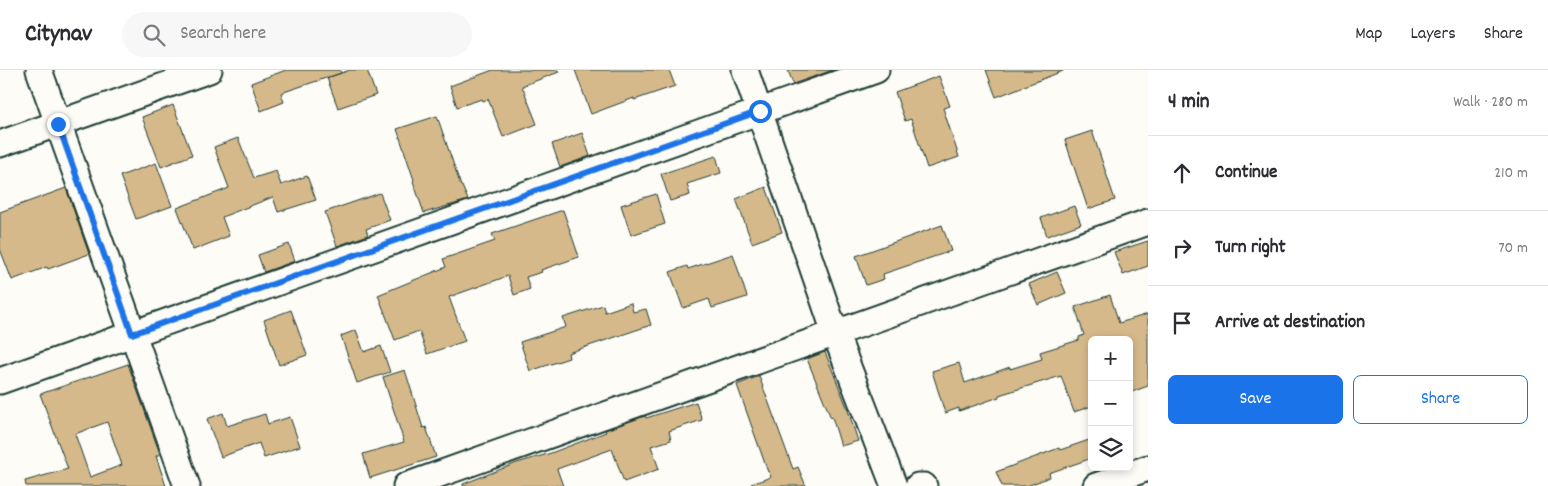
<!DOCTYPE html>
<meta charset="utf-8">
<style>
body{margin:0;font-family:Dekko,sans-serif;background:#f7f7f7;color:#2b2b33}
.controls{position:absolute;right:15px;bottom:15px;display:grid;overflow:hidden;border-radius:8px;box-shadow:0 2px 8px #0003}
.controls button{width:45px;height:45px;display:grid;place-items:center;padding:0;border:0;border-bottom:1px solid #e1e1e2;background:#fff;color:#2b2b33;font:25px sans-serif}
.stop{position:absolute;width:15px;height:15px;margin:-11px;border:4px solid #1a73e8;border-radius:50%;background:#fff}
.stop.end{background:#1a73e8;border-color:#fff;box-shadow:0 1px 5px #0008}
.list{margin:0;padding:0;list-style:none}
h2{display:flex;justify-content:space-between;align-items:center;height:65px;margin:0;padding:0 20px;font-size:21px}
h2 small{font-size:16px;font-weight:400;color:#7c7c81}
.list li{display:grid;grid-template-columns:32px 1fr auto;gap:15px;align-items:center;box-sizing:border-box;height:75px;padding:0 20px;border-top:1px solid #e1e1e2}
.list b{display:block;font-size:19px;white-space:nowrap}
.list em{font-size:16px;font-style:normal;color:#7c7c81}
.actions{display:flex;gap:10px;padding:15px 20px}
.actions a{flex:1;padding:11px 0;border:1px solid #1a73e8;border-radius:8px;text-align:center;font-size:18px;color:#1a73e8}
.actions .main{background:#1a73e8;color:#fff}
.icon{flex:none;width:28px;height:28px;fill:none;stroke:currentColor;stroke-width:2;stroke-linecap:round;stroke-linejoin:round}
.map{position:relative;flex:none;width:1148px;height:416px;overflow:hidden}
header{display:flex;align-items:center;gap:30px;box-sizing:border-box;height:70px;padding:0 25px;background:#fff;border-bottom:1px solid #e1e1e2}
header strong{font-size:24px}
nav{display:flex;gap:28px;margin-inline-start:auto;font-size:18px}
.search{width:350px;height:45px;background:#f7f7f7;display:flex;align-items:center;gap:12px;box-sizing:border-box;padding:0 18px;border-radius:28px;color:#7c7c81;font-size:19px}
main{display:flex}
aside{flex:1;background:#fff}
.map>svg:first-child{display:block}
.building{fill:#d6b98a;stroke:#1f3d34;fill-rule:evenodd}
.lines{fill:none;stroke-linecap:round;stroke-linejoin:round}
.minor-casing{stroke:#1f3d34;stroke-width:29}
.minor{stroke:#fdfcf7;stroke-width:25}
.route{stroke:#1a73e8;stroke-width:6}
</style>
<header>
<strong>Citynav</strong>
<div class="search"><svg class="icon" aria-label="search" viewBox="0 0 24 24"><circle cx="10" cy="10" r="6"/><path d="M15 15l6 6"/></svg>Search here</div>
<nav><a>Map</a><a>Layers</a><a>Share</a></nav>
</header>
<main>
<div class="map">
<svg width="1148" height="416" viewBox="0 0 1148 416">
<rect width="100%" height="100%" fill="#fdfcf7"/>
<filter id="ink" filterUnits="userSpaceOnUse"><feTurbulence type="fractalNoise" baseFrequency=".02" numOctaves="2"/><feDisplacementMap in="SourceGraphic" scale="10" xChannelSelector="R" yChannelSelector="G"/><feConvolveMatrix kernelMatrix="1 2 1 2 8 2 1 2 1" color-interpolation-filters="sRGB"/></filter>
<g filter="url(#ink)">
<!-- building -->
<path class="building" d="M286,0h54l1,3 -60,20 3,9 -23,9 -10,-28z
M350,0h17l9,25 -38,13 -11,-30z
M493,0h65l1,2 -37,14 15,38 -34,13 -15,-38 -5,2 -1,-2 -25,8 -7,-21z
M575,0h94l6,16 -41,14v-2l-43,16z
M788,0h45l-40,14z
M986,0h77v1l-67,26z
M939,6l11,30 -7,2 16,49 -32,11 -16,-49 -6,2 -10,-29z
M173,35l19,50 -31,12 -19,-50z
M437,46l24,70h1l6,14 -44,13 -11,-32 1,-1 -17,-51z
M1092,61l23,69 -27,9 -23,-69z
M582,63l8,23 -30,11 -8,-23z
M238,68l16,40 22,-7 5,14 26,-9 9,24 -38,12 -5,-15 -51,20 7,19 -36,14 -16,-42 52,-20 -15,-41z
M716,86l5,17 -34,11 3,11 -20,6 -9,-27z
M156,93l16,43 -36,13 -16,-43z
M766,117l16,45 -30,11 -16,-44z
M66,118l23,66 -41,15 -1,-2 -35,13 -12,-31v-37z
M380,123l10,27 -24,9 2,6 -31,11 -12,-34z
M656,124l9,30 -34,11 -10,-30z
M1074,136l7,18 -34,12 -6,-18z
M563,140l16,47 -38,13 1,2 -16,5 4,12 -16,6 -6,-19 -59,21 16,44 -38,13 -8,-23 -24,9 -17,-45 68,-28 -3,-8 52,-18 -3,-7z
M942,155l9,26 -68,23 1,5 -18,6 -10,-29z
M1148,171v25l-25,9 -9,-23z
M289,174l6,17 -31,11 -6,-17z
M733,184l14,43 -35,11 -3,-9 -26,9 -13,-36 17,-6 1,3z
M1057,202l9,21 -28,12 -9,-21z
M1110,225l9,28 29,-9v72l-19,7v-53h-37v66l-18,6 -13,-36 -62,19v2l-40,14v-3l-14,5 -13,-42 27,-8 6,20 45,-16v2l32,-10 -2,-7 39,-12v-3l5,-2 -9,-28z
M631,233l2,9 13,-3 5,16 -83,28 1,5 -39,13 -10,-29 46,-15 -3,-9 40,-13 2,7z
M291,240l16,45 -28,10 -15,-45z
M356,260l8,22 17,-6 9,26 -33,11 -16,-47z
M825,282l22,55 11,34 -17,5 -9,-29 -1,1 -24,-59z
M128,294l32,90 -4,2 10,30h-140l-1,-5 43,-12 -28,-75zM107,352l15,43 -32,12 -15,-43z
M405,300l18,58 3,-1 10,30 -66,21 -7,-24 41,-12 -21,-65z
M759,306l34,93 5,-2 8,19h-54l-1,-2 20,-7 -2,-5h-1l-31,-87z
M696,332l6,18 -33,11 2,9 -20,6 8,23 -35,13 -12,-33 -55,20 6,17h-100v-2l54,-21 34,-10 55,-21 -1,-2 40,-14 1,2z
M223,343l4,13 38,-12 3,10 22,-7 10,29 -36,12 -5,-15 -38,14 -14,-38z
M1092,369v19l-43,15 1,4 -23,9h-25l-6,-14 63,-24 1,2z"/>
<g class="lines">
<defs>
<path id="minor" d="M39,0l148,416
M745,0l90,263 59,153
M0,74l209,-74
M0,311l876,-311
M406,416l742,-264
M918,416h6
M1096,416l52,-18"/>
</defs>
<!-- minor casing -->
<use href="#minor" class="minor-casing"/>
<!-- minor -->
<use href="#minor" class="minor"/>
</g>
</g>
<g class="lines" filter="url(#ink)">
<!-- route -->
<path class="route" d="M58,54l74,210 628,-223"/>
</g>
</svg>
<div class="controls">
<button>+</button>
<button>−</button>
<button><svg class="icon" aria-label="layers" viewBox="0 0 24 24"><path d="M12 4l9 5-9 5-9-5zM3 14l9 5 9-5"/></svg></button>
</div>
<div class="stop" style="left:760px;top:41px"></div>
<div class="stop end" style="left:58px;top:54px"></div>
</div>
<aside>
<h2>4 min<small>Walk · 280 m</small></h2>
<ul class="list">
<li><svg class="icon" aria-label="ahead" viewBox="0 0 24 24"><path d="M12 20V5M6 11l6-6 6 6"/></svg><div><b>Continue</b></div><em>210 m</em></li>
<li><svg class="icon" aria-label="right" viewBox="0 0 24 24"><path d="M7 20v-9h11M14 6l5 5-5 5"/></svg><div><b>Turn right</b></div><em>70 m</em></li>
<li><svg class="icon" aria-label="arrive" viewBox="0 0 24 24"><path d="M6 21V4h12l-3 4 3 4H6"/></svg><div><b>Arrive at destination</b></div></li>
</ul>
<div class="actions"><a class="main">Save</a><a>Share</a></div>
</aside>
</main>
